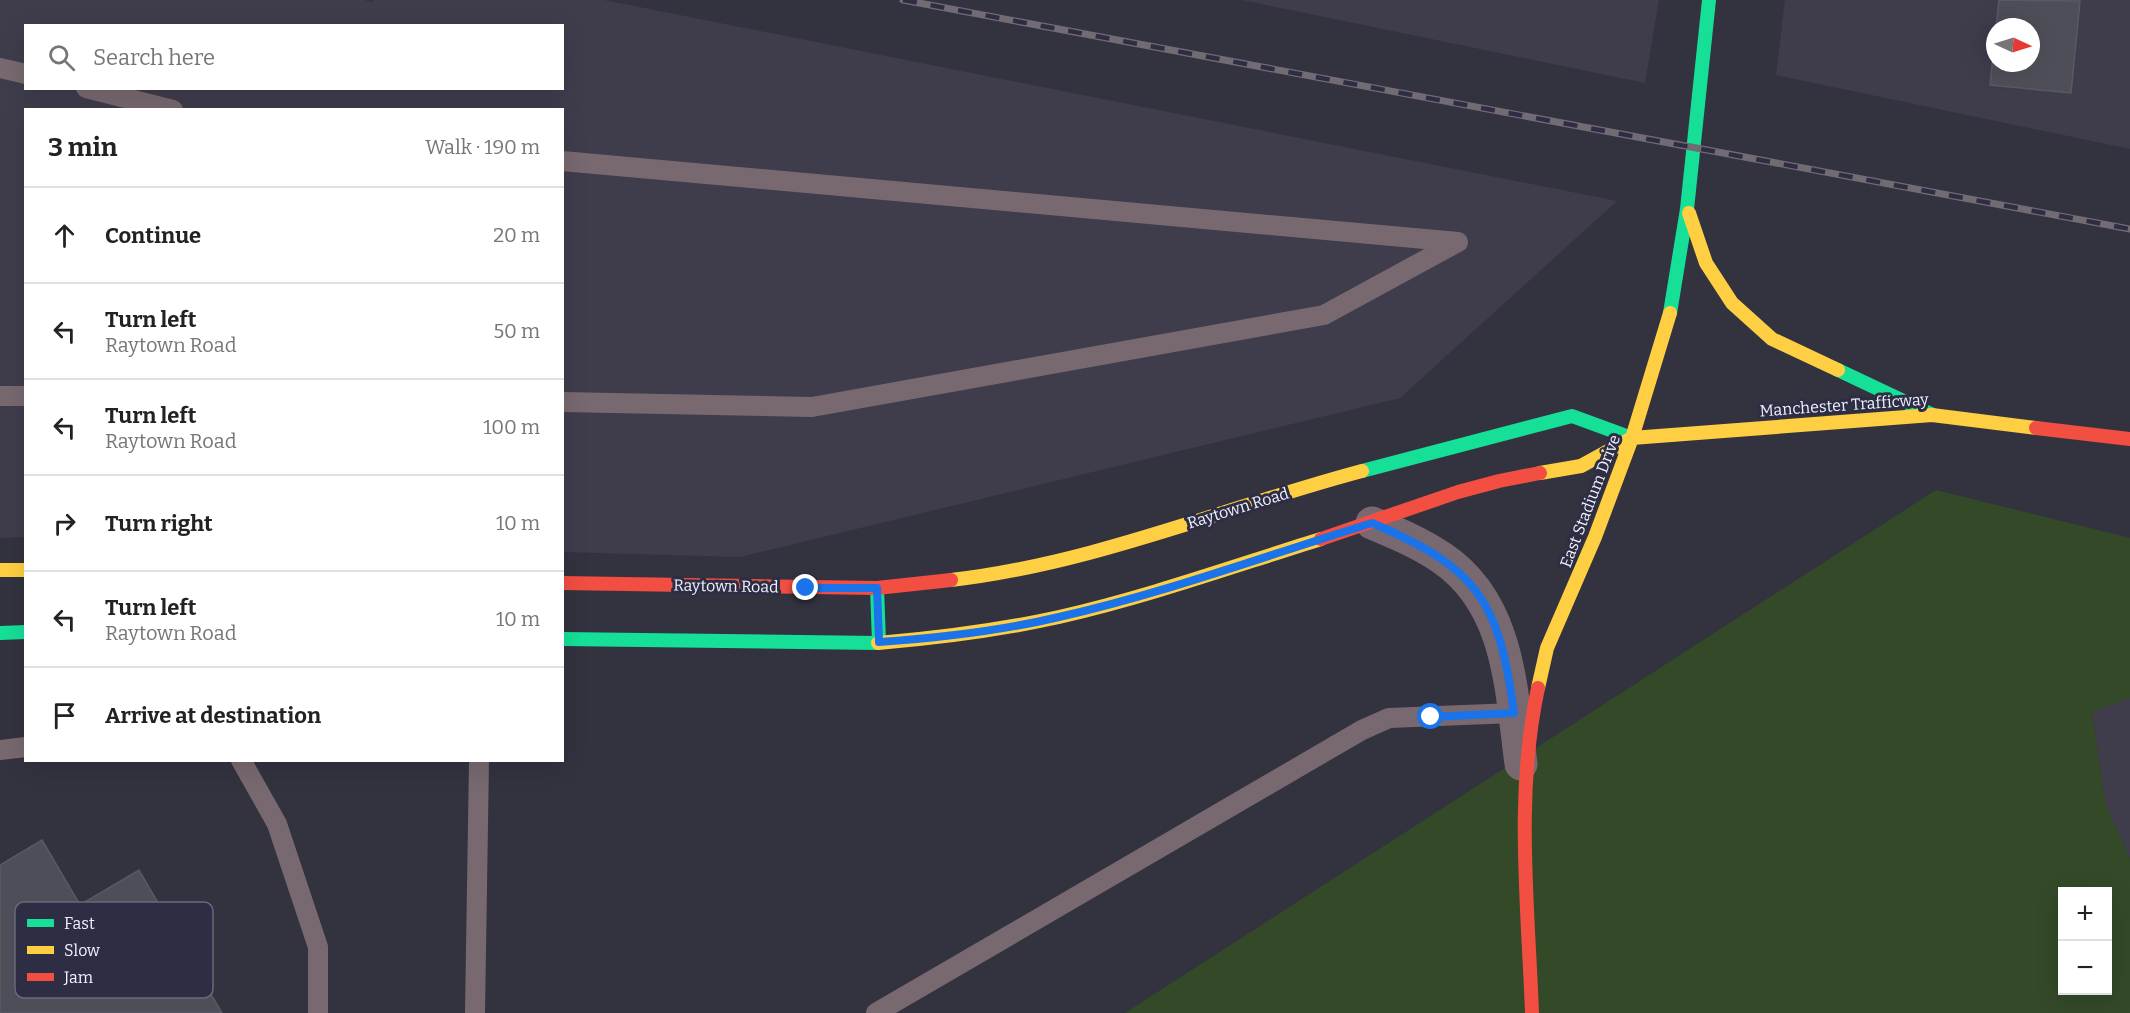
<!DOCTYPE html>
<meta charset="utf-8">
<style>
body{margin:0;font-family:Bitter,serif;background:#f2f2f2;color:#222}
.controls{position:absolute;right:18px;bottom:18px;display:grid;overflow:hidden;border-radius:0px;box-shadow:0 6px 24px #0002}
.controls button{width:54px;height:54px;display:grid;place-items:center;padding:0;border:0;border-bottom:2px solid #e0e0e0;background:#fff;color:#222;font:30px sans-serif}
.compass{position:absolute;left:1986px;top:18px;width:54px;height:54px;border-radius:50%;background:#fff;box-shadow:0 6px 24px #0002;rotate:94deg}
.stop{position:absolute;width:18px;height:18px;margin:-14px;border:4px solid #1a73e8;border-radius:50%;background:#fff}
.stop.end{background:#1a73e8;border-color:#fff;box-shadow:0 2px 6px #0008}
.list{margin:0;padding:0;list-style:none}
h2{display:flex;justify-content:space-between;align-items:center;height:78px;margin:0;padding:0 24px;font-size:26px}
h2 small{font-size:20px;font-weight:400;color:#767676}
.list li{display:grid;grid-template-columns:39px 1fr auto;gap:18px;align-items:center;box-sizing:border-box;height:96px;padding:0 24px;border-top:2px solid #e0e0e0}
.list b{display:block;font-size:22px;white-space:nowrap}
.list p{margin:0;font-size:20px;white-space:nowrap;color:#767676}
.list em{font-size:20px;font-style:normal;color:#767676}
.icon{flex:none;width:33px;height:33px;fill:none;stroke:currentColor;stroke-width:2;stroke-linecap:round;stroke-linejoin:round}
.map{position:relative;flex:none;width:2130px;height:1013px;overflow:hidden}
.search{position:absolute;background:#fff;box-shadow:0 6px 24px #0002;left:24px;top:24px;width:540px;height:66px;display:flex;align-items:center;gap:15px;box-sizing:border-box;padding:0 21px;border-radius:0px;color:#767676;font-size:22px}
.panel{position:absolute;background:#fff;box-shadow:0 6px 24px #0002;left:24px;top:108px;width:540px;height:654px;border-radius:0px}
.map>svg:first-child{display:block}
.industrial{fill:#3f3d4c;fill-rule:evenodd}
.green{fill:#334928;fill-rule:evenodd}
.building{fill:#4d4e58;stroke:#585963;stroke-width:1.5}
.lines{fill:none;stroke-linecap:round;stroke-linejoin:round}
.lane{stroke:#786970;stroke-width:20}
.street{stroke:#786970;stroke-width:33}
.fast{stroke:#16e098;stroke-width:14}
.slow{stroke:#ffcf43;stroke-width:14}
.jam{stroke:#f24e42;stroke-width:14}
.rail-casing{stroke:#736b74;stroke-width:7}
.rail{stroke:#2d2e44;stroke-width:4.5;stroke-dasharray:14;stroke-linecap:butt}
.route{stroke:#1a73e8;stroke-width:8}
.labels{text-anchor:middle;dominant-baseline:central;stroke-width:6;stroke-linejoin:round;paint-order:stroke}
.street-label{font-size:16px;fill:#f1f2fe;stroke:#2d2e44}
.key{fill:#2d2e44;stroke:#68697c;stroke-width:1.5}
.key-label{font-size:16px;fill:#f1f2fe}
</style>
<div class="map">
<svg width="2130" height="1013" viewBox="0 0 2130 1013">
<rect width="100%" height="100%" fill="#32333f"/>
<!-- industrial -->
<path class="industrial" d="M0,0h364l8,2 1,-2h231l1013,201 -217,197 -660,159 -177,-5 -1,-442h-536l-1,427 -25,1zM26,26h536v62h-536z
M1242,0h417l-14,83z
M1785,0h345v149l-354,-74zM1995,27h36v36h-36z
M2130,698v161l-25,-57 -13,-91z"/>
<!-- green -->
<path class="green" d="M1936,490l194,48v160l-38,14 13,90 25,57v154h-1005zM2062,892h46v98h-46z"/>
<!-- building -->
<path class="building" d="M1999,0l81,1 -9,92 -81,-8 5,-50v28h36v-36h-35z
M42,840l38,65 59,-35 83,143h-222v-148z"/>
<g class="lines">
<!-- lane -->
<path class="lane" d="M0,68l26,6
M86,88l87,22
M562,161l896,81 -134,73 -512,92 -250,-5
M0,396h26
M0,750l26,-3
M241,760l36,64 41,123v66
M475,1013l4,-253
M876,1013l486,-283 27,-12 125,-5"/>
<!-- street -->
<path class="street" d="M1372,523c24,10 48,20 70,35 68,46 69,132 79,206"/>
<!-- fast -->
<path class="fast" d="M1670,313l17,-104 22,-209
M1838,370l93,44
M1362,471l210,-55 60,22
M877,588l2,54
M0,633l26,-1
M562,639l316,4"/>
<!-- slow -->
<path class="slow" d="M1689,213l17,50 26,40 40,36 66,31
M1540,473l41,-7 51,-28 300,-23 104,13
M0,570h26
M951,580c141,-16 275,-73 411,-109
M878,643c60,-5 122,-13 181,-26 88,-20 175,-51 262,-78
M1538,688l9,-40 48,-111 37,-99 38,-125"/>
<!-- jam -->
<path class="jam" d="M2036,428l94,11
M1321,539l137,-47 41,-11 41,-8
M562,583l315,5 74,-8
M1532,1013c-4,-108 -17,-219 6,-325"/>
<defs>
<path id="rail" d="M903,0l1227,229"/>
</defs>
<!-- rail casing -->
<use href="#rail" class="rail-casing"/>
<!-- rail -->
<use href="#rail" class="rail"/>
</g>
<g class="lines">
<!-- route -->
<path class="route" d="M806,588h71l2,54c60,-4 121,-11 180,-25 106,-24 209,-62 313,-94 105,45 127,76 142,190l-83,4"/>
</g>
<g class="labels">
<!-- street labels -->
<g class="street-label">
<text transform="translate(1844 405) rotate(-4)">Manchester Trafficway</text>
<text transform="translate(1590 501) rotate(-69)">East Stadium Drive</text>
<text transform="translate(1238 508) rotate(-17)">Raytown Road</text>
<text transform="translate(726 586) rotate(1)">Raytown Road</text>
</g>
</g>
<!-- legend -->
<rect x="15" y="902" width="198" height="96" rx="9" class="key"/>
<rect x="27" y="919" width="27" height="8" fill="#16e098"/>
<rect x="27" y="946" width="27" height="8" fill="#ffcf43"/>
<rect x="27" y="973" width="27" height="8" fill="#f24e42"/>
<g class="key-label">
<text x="64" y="929">Fast</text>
<text x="64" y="956">Slow</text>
<text x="64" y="983">Jam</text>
</g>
</svg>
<div class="controls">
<button>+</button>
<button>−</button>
</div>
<svg class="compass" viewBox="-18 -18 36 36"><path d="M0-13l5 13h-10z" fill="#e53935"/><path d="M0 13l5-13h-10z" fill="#767676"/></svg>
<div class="stop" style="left:1431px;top:717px"></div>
<div class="stop end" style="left:806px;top:588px"></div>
<div class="search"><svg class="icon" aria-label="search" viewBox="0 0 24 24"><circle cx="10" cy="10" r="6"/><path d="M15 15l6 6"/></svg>Search here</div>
<section class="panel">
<h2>3 min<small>Walk · 190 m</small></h2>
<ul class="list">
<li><svg class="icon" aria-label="ahead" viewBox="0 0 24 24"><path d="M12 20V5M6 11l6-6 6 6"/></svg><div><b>Continue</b></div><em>20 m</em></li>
<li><svg class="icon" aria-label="left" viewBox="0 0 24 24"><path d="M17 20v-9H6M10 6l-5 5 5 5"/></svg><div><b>Turn left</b><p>Raytown Road</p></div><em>50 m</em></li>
<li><svg class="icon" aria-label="left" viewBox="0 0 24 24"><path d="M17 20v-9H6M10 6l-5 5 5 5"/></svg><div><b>Turn left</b><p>Raytown Road</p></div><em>100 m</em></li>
<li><svg class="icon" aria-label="right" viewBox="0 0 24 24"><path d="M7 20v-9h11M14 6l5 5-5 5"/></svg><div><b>Turn right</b></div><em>10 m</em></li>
<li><svg class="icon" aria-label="left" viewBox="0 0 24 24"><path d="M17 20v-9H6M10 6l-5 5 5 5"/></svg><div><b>Turn left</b><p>Raytown Road</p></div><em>10 m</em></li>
<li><svg class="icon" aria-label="arrive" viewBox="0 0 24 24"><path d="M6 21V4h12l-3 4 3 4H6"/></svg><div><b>Arrive at destination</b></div></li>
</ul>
</section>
</div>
